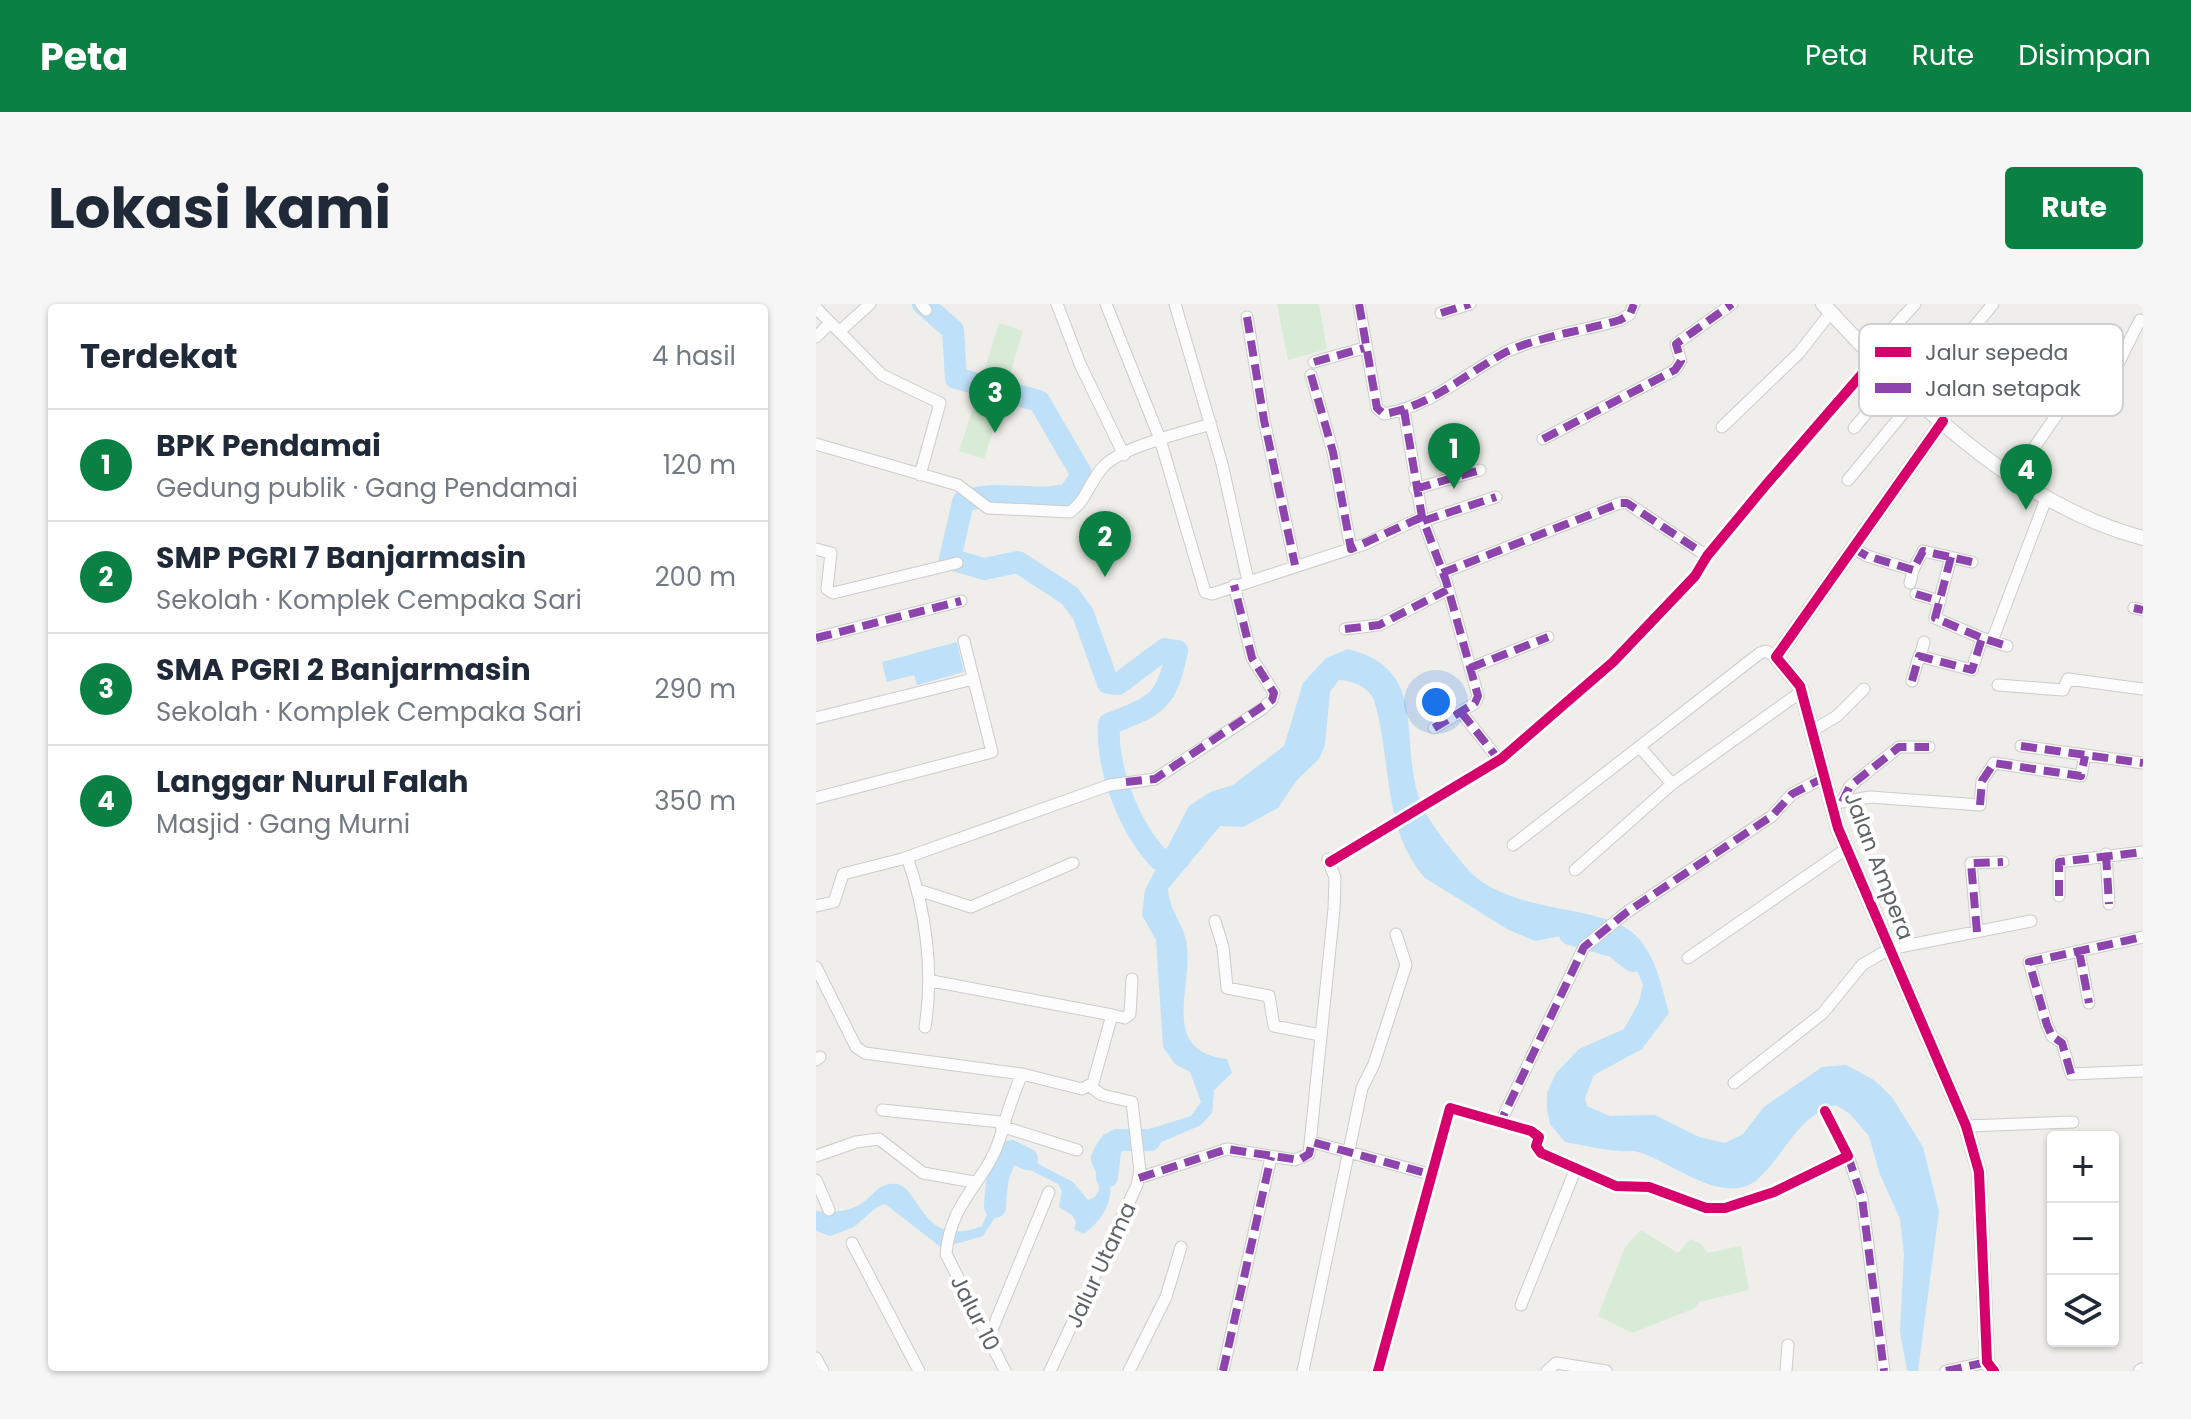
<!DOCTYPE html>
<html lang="id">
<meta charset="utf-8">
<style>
body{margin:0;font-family:Poppins,sans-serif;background:#f6f6f7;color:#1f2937}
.controls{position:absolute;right:24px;bottom:24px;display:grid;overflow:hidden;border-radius:8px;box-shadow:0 2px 6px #0004}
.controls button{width:72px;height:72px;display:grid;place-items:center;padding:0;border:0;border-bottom:2px solid #e0e1e3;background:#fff;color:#1f2937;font:40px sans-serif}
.you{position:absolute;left:620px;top:398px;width:28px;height:28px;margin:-20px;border:6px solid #fff;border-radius:50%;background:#1a73e8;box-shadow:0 0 0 12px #1a73e833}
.badge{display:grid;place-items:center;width:52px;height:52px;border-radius:50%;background:#0b8043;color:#fff;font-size:26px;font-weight:700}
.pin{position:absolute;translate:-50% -66px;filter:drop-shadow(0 2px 4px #0008)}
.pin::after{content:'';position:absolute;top:42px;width:28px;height:24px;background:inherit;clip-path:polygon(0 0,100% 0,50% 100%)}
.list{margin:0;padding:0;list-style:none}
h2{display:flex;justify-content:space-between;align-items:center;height:104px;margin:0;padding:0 32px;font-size:34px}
h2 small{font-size:26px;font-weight:400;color:#747a83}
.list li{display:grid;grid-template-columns:52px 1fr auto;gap:24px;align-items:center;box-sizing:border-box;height:112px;padding:0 32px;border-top:2px solid #e0e1e3}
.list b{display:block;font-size:30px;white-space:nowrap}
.list p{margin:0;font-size:26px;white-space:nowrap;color:#747a83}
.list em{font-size:26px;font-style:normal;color:#747a83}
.icon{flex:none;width:44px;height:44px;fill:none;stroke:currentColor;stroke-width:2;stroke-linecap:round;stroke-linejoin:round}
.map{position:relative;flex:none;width:1327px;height:1067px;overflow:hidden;border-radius:8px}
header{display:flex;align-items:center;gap:48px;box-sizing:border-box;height:112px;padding:0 40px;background:#0b8043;color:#fff}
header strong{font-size:38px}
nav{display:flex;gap:44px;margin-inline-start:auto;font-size:28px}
.intro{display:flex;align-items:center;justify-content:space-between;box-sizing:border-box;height:192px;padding:0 48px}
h1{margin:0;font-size:56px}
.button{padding:20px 36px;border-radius:8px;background:#0b8043;color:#fff;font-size:28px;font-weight:700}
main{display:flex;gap:48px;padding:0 48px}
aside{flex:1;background:#fff;border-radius:8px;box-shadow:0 2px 6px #0004}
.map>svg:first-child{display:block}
.green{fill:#d8ebd6}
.water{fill:#bfe0f9}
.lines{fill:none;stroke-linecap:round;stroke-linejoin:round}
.river{stroke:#bfe0f9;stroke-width:22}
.minor-casing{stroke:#cbcccc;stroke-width:13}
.tertiary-casing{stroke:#cbcccc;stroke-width:16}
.minor{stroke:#fdfcfc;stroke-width:11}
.tertiary{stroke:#fdfcfc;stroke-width:14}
.quiet{stroke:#8e44ad;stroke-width:8;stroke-dasharray:16 8;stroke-linecap:butt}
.cycleway-casing{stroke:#fff;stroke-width:15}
.cycleway{stroke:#d6006c;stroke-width:10}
.labels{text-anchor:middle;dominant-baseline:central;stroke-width:8;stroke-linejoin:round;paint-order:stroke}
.street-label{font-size:22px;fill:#5f6368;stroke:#fff}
.key{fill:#fff;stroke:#cfd0d2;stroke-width:2}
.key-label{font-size:22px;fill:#5f6368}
</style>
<header>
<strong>Peta</strong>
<nav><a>Peta</a><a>Rute</a><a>Disimpan</a></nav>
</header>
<div class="intro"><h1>Lokasi kami</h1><a class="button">Rute</a></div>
<main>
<aside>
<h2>Terdekat<small>4 hasil</small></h2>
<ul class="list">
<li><span class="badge">1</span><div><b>BPK Pendamai</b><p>Gedung publik · Gang Pendamai</p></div><em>120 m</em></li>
<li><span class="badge">2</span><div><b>SMP PGRI 7 Banjarmasin</b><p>Sekolah · Komplek Cempaka Sari</p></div><em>200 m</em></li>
<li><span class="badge">3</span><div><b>SMA PGRI 2 Banjarmasin</b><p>Sekolah · Komplek Cempaka Sari</p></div><em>290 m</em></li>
<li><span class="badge">4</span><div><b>Langgar Nurul Falah</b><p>Masjid · Gang Murni</p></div><em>350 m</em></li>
</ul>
</aside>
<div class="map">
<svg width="1327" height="1067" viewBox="0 0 1327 1067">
<rect width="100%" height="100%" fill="#efeeea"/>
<!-- green -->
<path class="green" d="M461,0h42l8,45 -39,11z
M183,19l24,8 -14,46 -24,-8z
M157,104l25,8 -14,43 -25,-8z
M825,926l37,23 12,-14 10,4 8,10 33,-7 8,44 -50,12 -4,6 -63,25 -34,-17 27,-69z"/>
<!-- water -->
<path class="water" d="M141,338l7,30 -47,13 -3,-10 -27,7 -5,-20z
M532,345c75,19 55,77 67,134 6,32 29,57 49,82 43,54 145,35 176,75 17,21 22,48 29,73l-27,36 -48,26 -9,23 2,8 23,10 45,-1 44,22 26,6 18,-9 21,-27 58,-40 24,-2 28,15 18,17 31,50 16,64 -21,160h-11l-7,-39 4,-78 -4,-35 -21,-47 -10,-36 -19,-22 -14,-9c-37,10 -49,45 -74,70 -34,37 -88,-13 -124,-23 -5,-2 -12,0 -18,-1 -18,-1 -37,-6 -55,-9l-15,-18 -3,-15v-16l9,-20 23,-24 45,-20 15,-27 4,-17 -9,-22 -34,-22 -34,-6 -31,6 -26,-11 -84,-52c-43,-48 -33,-119 -51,-178 -6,-13 -20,-19 -35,-20l-9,12 -5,53 -6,14 -23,22 -18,27 -35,19 -23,-1 -52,63c1,21 15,34 18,52 9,45 -29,110 41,118l5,14 -18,17 -2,23 -11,12 -60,26 -7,-1 -12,-11 -8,1c-19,28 19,55 -30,94l-10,-5 2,-7 -4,-7 -13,-8 3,-16 -4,-7 -48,-24 -8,1c-10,14 -3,29 1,44l-20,31 -41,12 -57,-44 -8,3 -23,20 -24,9 -14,-5v-20c13,2 31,1 43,-6 14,-7 18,-23 37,-21 25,3 25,66 86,42l7,-16 -3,-42 16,-23 71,37 15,18 7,-3 4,-7c0,-32 -21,-21 5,-56l45,-5 42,-13 10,-14 -11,-30 -15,-8 -12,-17 -7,-107 -14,-25 3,-25 44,-84 21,-14 23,-7 51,-39 19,-63 23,-25z"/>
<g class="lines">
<!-- river -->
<path class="river" d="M107,0l30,26 3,48 83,23 43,74 -13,19c-35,10 -73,-6 -106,8l-13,57 34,10 34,-7 52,34 13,18 25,69 10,1 47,-35 12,2c-11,52 -20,54 -68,73 -3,45 20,102 50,135l19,1
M754,630l45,13 18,14
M291,873l4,-33 6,-4h33
M179,903c1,-21 2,-39 16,-56l16,8"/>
<defs>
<path id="minor" d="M105,0l5,6
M241,0l23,60 44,91
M290,0l54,135 45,153 7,2 153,-50 57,-27
M359,0l47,160 26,117
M543,0l18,104 7,6c47,-8 81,-40 122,-62 31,-15 80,-22 114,-32l10,-6 4,-10
M0,4l66,67 58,28 -20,72
M625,9l29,-9
M431,13l17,103 31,145
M24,27l30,-27
M0,33l14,-14
M1053,50l46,-50
M498,58l50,-14
M495,71l22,77 18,97
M588,106l18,107 24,64 32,115 -3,7 -41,25
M906,123l77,-74 32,-41
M1038,124l42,-50
M727,135l132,-69 6,-9 -5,-17 56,-40
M0,140l142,41 30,23 82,4c17,-12 20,-32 34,-46 18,-19 81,-34 107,-42
M1197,174l50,-72 32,4 45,-90
M1032,176l145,-176
M599,185l65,-19
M607,217l73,-24
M1037,244l14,8 46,14 10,-19 49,11
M0,245l15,4 -4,36 6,4 124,-30
M1135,253l-16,61 47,20
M626,269l178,-70h7l80,53
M1094,279l3,-13
M1100,290l24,7
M1318,304l9,2
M529,325l34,-4 68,-35
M0,334l145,-37
M1176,337l54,-142
M1104,353l4,-15
M654,364l78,-31
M1096,377l7,-25 53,14 10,-32 25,8
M1182,381l65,5 5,-11 75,10
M645,408l38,48
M0,414l157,-39
M996,427l25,-15 27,-27
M1205,442l122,17
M824,443l32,37 130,-93
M0,494l176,-46 -28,-111
M1026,498l8,-16 49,-39h30
M1015,500l39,-7 110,8 2,-24 12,-18 87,13 4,-20
M697,541l247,-192 6,-2 10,6
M1290,550l3,50
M91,553c19,53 27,115 18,170
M514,558l171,-103 112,-97 82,-86 12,-20 58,-70 110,-127
M759,566l97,-86
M102,586l53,17 102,-44
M1243,592v-34l84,-10
M0,602l18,-4 9,-28 59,-15 208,-74 45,-6 107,-70 10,-9 2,-7 -22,-35 -18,-73
M399,617l8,26 4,41 42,8 5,30 46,9
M1161,628l-6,-69 32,-1
M1327,633l-114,25 18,63 5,11 10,7 9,31 72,-3
M1263,647l10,52
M872,654l158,-109
M0,663l40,80 9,6 157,21 60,15 11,-6 19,-68 -180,-34
M296,711l13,3 5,-4 2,-35
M0,756l4,-3
M918,779l89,-70 39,-48 27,-16 142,-28
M66,806l119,12
M684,819l84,-176 43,-35 145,-96 20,-22 33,-17
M185,822l76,24
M1150,822l107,-4
M496,838l117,32
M0,852l40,-14 23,-3 44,34 51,9
M1032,852l14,42 22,173
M323,874l88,-29 68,11 14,-6 25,-245 1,-31 -7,-19
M0,876l13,30
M36,939l67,128
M705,1001l55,-137
M173,1033l60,-145
M0,1054l7,13
M189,1067l-59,-117c5,-55 41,-73 54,-116 6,-22 13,-43 22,-64
M234,1067l87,-186 3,-14 -8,-69 -30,-7 -11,-8
M313,1067l37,-74 15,-50
M407,1067l48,-214
M487,1067l59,-283 12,-24 32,-99 -10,-31
M562,1067l72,-263 81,23 8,6 -3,9 5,7 75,33 33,1 57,21h19l49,-16 74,-36 -23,-45
M731,1067l9,-8 50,8
M970,1067l2,-26
M1130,1067l41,-9"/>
<path id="tertiary" d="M1007,0c88,95 191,200 320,234
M1127,117l-167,236 24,29 38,142 128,298 13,46 8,190 7,9
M1325,1067l2,-1"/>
</defs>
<!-- minor casing -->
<use href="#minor" class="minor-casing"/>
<!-- tertiary casing -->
<use href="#tertiary" class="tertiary-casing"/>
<!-- minor -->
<use href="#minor" class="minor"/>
<!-- tertiary -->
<use href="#tertiary" class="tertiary"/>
<!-- quiet -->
<path class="quiet" d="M543,0l18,104 7,6c47,-8 81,-40 122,-62 31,-15 80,-22 114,-32l10,-6 4,-10
M625,9l29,-9
M431,13l17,103 31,145
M498,58l50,-14
M495,71l22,77 18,97 71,-32
M588,106l18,107 24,64 32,115 -3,7 -41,25
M727,135l132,-69 6,-9 -5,-17 56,-40
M599,185l65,-19
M607,217l73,-24
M1037,244l14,8 46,14 10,-19 49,11
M1135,253l-16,61 47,20
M626,269l178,-70h7l80,53
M1100,290l24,7
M1318,304l9,2
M529,325l34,-4 68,-35
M0,334l145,-37
M654,364l78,-31
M1096,377l7,-25 53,14 10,-32 25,8
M645,408l38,48
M1205,442l122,17
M310,478l29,-3 117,-79 2,-7 -22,-35 -18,-73
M1026,498l8,-16 49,-39h30
M1164,501l2,-24 12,-18 87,13 4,-20
M1290,550l3,50
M1243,592v-34l84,-10
M1161,628l-6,-69 32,-1
M1263,647l10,52
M1255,770l-9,-31 -10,-7 -5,-11 -18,-63 114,-25
M680,817l4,2 84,-176 43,-35 145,-96 20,-22 33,-17
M1032,852l14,42 22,173
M323,874l88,-29 72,11 10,-6 3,-12 117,32 3,-9
M407,1067l48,-214
M1130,1067l41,-9"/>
<defs>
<path id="cycleway" d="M1127,117l-167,236 24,29 38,142 128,298 13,46 8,190 7,9
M514,558l171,-103 112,-97 82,-86 12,-20 58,-70 110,-127
M562,1067l72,-263 81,23 8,6 -3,9 5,7 75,33 33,1 57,21h19l49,-16 74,-36 -23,-45"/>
</defs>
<!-- cycleway casing -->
<use href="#cycleway" class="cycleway-casing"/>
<!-- cycleway -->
<use href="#cycleway" class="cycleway"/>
</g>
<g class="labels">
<!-- street labels -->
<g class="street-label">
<text transform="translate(1063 562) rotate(69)">Jalan Ampera</text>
<text transform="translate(285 961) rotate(-65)">Jalur Utama</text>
<text transform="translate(159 1009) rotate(63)">Jalur 10</text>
</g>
</g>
<!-- legend -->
<rect x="1043" y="20" width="264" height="92" rx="12" class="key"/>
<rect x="1059" y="43" width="36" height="10" fill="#d6006c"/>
<rect x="1059" y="79" width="36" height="10" fill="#8e44ad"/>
<g class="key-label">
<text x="1109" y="56">Jalur sepeda</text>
<text x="1109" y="92">Jalan setapak</text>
</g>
</svg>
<div class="controls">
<button>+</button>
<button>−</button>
<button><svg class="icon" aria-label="layers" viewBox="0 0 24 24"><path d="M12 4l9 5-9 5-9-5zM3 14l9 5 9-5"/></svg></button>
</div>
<div class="you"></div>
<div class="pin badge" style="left:638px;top:185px">1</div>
<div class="pin badge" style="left:289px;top:273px">2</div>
<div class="pin badge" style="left:179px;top:129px">3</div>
<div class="pin badge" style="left:1210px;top:206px">4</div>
</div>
</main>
